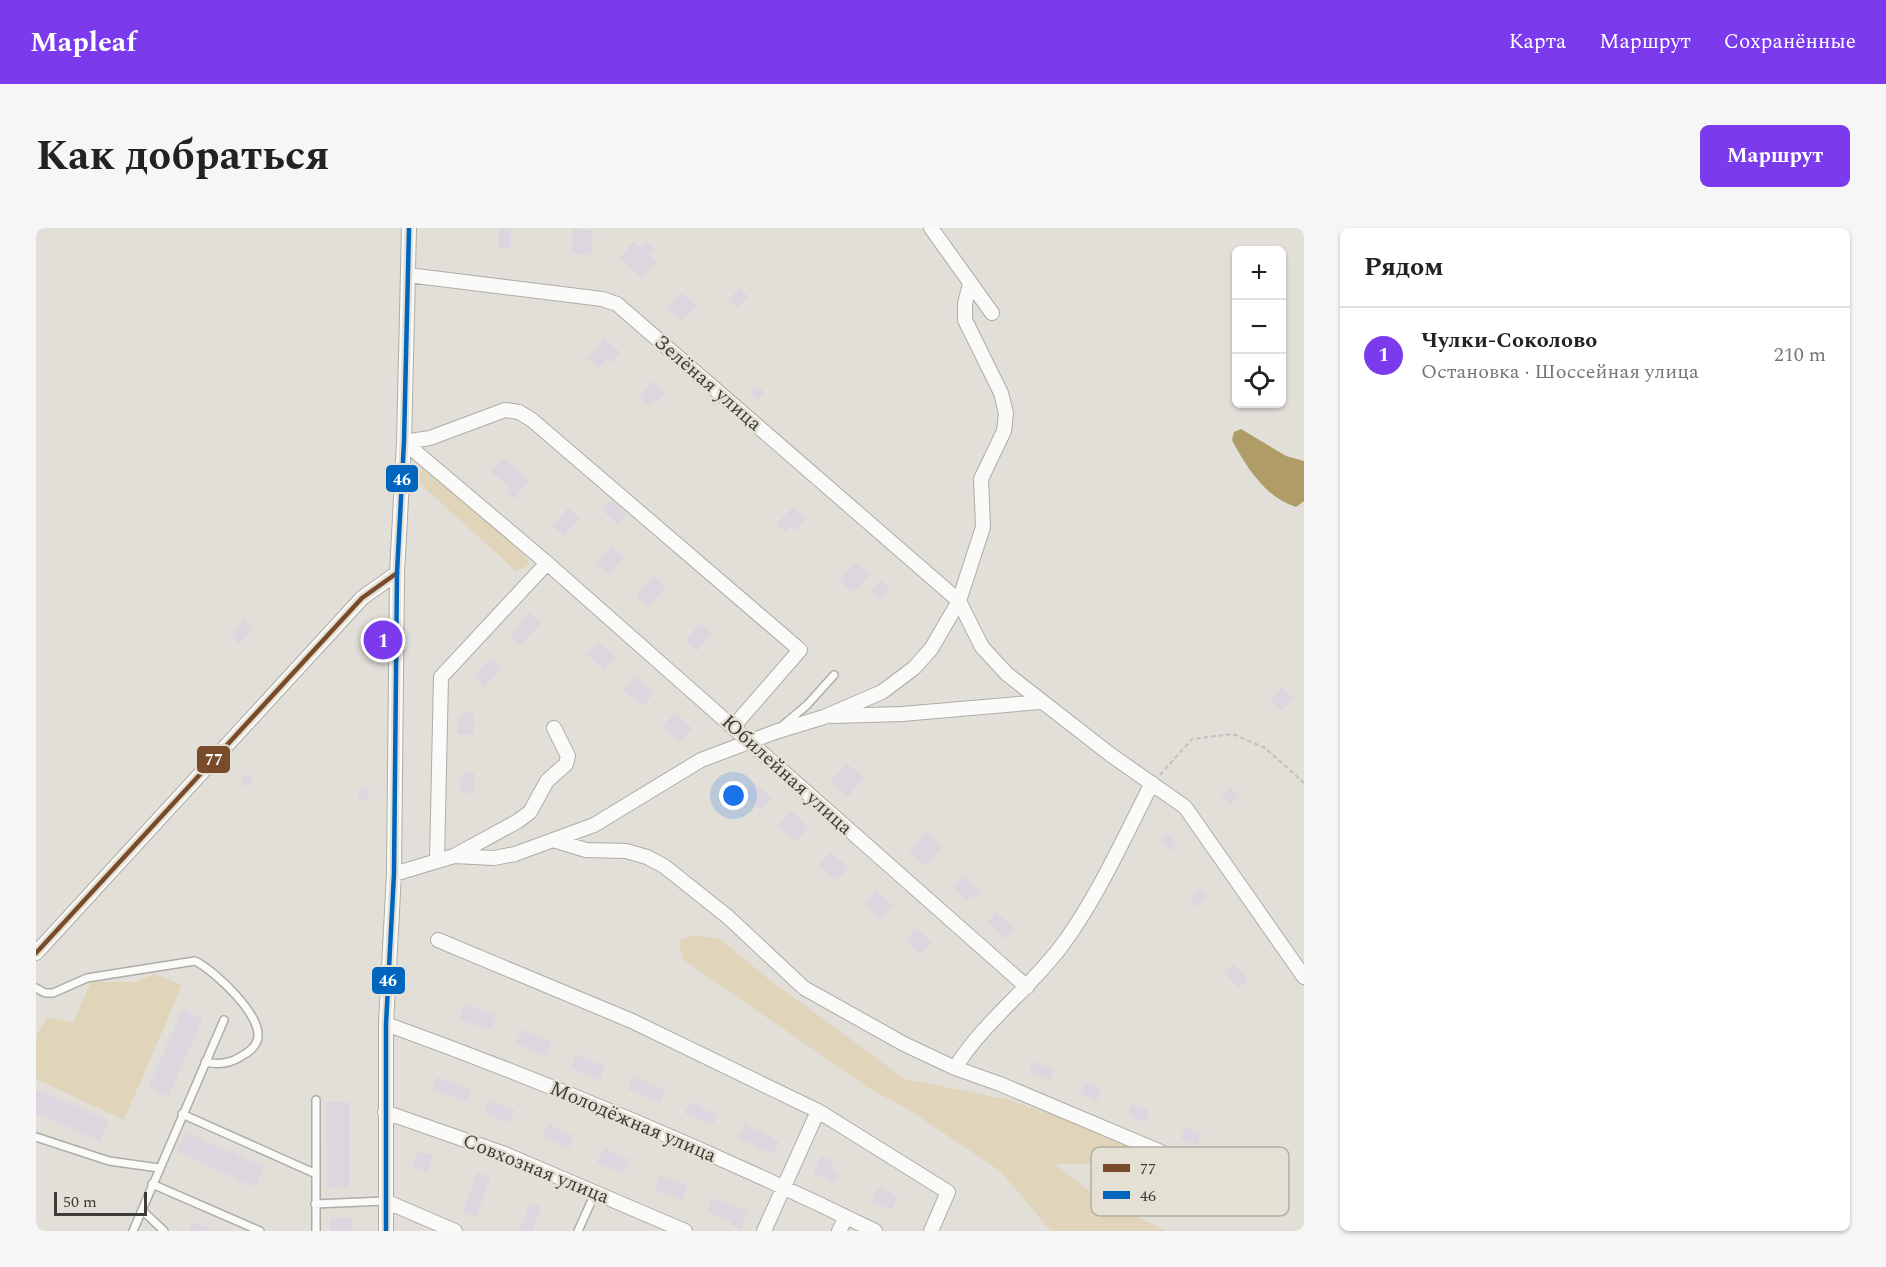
<!DOCTYPE html>
<html lang="ru">
<meta charset="utf-8">
<style>
body{margin:0;font-family:Spectral,serif;background:#f6f6f6;color:#222}
.controls{position:absolute;right:18px;top:18px;display:grid;overflow:hidden;border-radius:9px;box-shadow:0 2px 4px #0004}
.controls button{width:54px;height:54px;display:grid;place-items:center;padding:0;border:0;border-bottom:2px solid #e0e0e0;background:#fff;color:#222;font:30px sans-serif}
.scale{position:absolute;left:18px;bottom:15px;width:93px;box-sizing:border-box;padding-left:6px;border:3px solid #3e3c38;border-top:0;font-size:16px;line-height:21px;white-space:nowrap;color:#3e3c38;-webkit-text-stroke:4px #e5e0d4;paint-order:stroke}
.you{position:absolute;left:698px;top:568px;width:21px;height:21px;margin:-15px;border:4px solid #fff;border-radius:50%;background:#1a73e8;box-shadow:0 0 0 9px #1a73e833}
.badge{display:grid;place-items:center;width:39px;height:39px;border-radius:50%;background:#7c3aed;color:#fff;font-size:20px;font-weight:700}
.pin{position:absolute;translate:-50% -50%;border:3px solid #fff;box-shadow:0 2px 6px #0006}
.list{margin:0;padding:0;list-style:none}
h2{display:flex;justify-content:space-between;align-items:center;height:78px;margin:0;padding:0 24px;font-size:26px}
h2 small{font-size:20px;font-weight:400;color:#767676}
.list li{display:grid;grid-template-columns:39px 1fr auto;gap:18px;align-items:center;box-sizing:border-box;height:96px;padding:0 24px;border-top:2px solid #e0e0e0}
.list b{display:block;font-size:22px;white-space:nowrap}
.list p{margin:0;font-size:20px;white-space:nowrap;color:#767676}
.list em{font-size:20px;font-style:normal;color:#767676}
.icon{flex:none;width:33px;height:33px;fill:none;stroke:currentColor;stroke-width:2;stroke-linecap:round;stroke-linejoin:round}
.map{position:relative;flex:none;width:1268px;height:1003px;overflow:hidden;border-radius:9px}
header{display:flex;align-items:center;gap:36px;box-sizing:border-box;height:84px;padding:0 30px;background:#7c3aed;color:#fff}
header strong{font-size:28px}
nav{display:flex;gap:33px;margin-inline-start:auto;font-size:21px}
.intro{display:flex;align-items:center;justify-content:space-between;box-sizing:border-box;height:144px;padding:0 36px}
h1{margin:0;font-size:42px}
.button{padding:15px 27px;border-radius:9px;background:#7c3aed;color:#fff;font-size:21px;font-weight:700}
main{display:flex;gap:36px;padding:0 36px}
aside{flex:1;background:#fff;border-radius:9px;box-shadow:0 2px 4px #0004}
.map>svg:first-child{display:block}
.green{fill:#e0d5ba}
.water{fill:#b09c67}
.building{fill:#dcd7df}
.lines{fill:none;stroke-linecap:round;stroke-linejoin:round}
.service-casing{stroke:#aeaca7;stroke-width:10}
.minor-casing{stroke:#aeaca7;stroke-width:16}
.path{stroke:#c0c0bc;stroke-width:2;stroke-dasharray:4.5 3;stroke-linecap:butt}
.service{stroke:#fafaf9;stroke-width:7}
.minor{stroke:#fafaf9;stroke-width:14}
.bus-1-casing{stroke:#e5e0d4;stroke-width:9}
.bus-2-casing{stroke:#e5e0d4;stroke-width:9}
.bus-1{stroke:#7a4b2a;stroke-width:4.5}
.bus-2{stroke:#0065bd;stroke-width:4.5}
.labels{text-anchor:middle;dominant-baseline:central;stroke-width:5;stroke-linejoin:round;paint-order:stroke}
.street-label{font-size:20px;fill:#3e3c38;stroke:#e5e0d4}
.key{fill:#e5e0d4;stroke:#b3afa5;stroke-width:1.5}
.key-label{font-size:16px;fill:#3e3c38}
.line-badge{stroke:#e5e0d4;stroke-width:2}
.badge-label{font-size:16px;text-anchor:middle;font-weight:bold;fill:#fff}
</style>
<header>
<strong>Mapleaf</strong>
<nav><a>Карта</a><a>Маршрут</a><a>Сохранённые</a></nav>
</header>
<div class="intro"><h1>Как добраться</h1><a class="button">Маршрут</a></div>
<main>
<div class="map">
<svg width="1268" height="1003" viewBox="0 0 1268 1003">
<rect width="100%" height="100%" fill="#e1dfd8"/>
<!-- green -->
<path class="green" d="M388,238l101,89 4,7 -3,5 -10,4 -98,-89 -1,-7z
M657,707l27,4 46,38 139,102 104,21 127,43 4,20 -86,1 46,35 67,32h-116l-51,-60 -94,-63 -34,-18 -190,-131 -3,-18z
M119,746l27,11 -58,135 -88,-41v-43l11,-19 26,5 18,-40h44z"/>
<!-- water -->
<path class="water" d="M1205,201l45,27 18,5v40l-8,6c-30,-9 -50,-40 -64,-67l2,-8z"/>
<!-- building -->
<path class="building" d="M463,0h12v20h-12z
M537,1l20,2 -2,24 -20,-2z
M598,13l6,6 5,-6 10,8 -6,6 8,7 -15,16 -23,-20z
M703,60l9,8 -10,12 -9,-8z
M645,65l16,13 -15,16 -15,-13z
M568,110l16,14 -9,11 -5,-4 -7,9 -12,-10z
M616,153l14,11 -9,11 -3,-3 -5,6 -10,-8z
M721,157l7,7 -6,8 -8,-8z
M467,230l26,22 -15,19 -9,-8 4,-4 -18,-15z
M574,272l17,15 -9,10 -17,-16z
M757,279l13,12 -12,12 -4,-4 -5,5 -9,-8z
M532,280l12,10 -16,18 -12,-10z
M576,318l12,12 -15,16 -13,-11z
M820,334l14,13 -17,18 -14,-13z
M617,348l13,11 -17,20 -13,-11z
M845,352l9,8 -10,12 -9,-8z
M493,384l12,11 -21,23 -10,-9z
M208,392l9,8 -13,16 -9,-8z
M664,395l12,11 -15,17 -12,-11z
M561,413l19,16 -11,13 -19,-16z
M455,430l11,10 -18,19 -11,-10z
M599,448l19,17 -11,13 -20,-16z
M1246,459l12,11 -12,13 -12,-10z
M427,484l11,1v22l-17,-1v-17l6,1z
M639,485l17,15 -12,14 -18,-16z
M810,535l18,14 -16,20 -18,-15z
M428,544h10v21h-14v-16h4z
M216,547l1,9 -11,2 -1,-10z
M718,555l18,15 -11,12 -17,-14z
M323,559l10,1 -1,13 -9,-1z
M1194,559l9,9 -8,9 -10,-9z
M755,583l18,16 -14,15 -18,-16z
M890,604l17,15 -18,19 -16,-15z
M1132,605l9,12 -7,6 -9,-12z
M795,624l18,16 -13,13 -17,-16z
M927,648l18,16 -5,7 -5,-4 -5,5 -13,-13z
M1165,660l7,9 -11,10 -7,-9z
M840,662l17,16 -13,13 -16,-15z
M960,684l19,17 -9,10 -19,-17z
M881,700l15,14 -11,13 -16,-14z
M1198,736l14,15 -9,9 -15,-15z
M428,776l33,12 -6,14 -32,-11z
M147,781l20,10 -35,78 -20,-10z
M486,801l30,13 -6,14 -30,-12z
M540,826l29,12 -5,14 -29,-12z
M998,833l21,9 -5,11 -21,-9z
M597,848l33,14 -6,13 -32,-14z
M401,849l34,13 -5,12 -34,-13z
M1049,854l16,7 -5,13 -17,-8z
M0,861l73,32 -9,20 -64,-28z
M453,872l26,10 -5,13 -26,-10z
M290,874h23v85l-22,1z
M654,874l28,13 -6,11 -28,-13z
M1096,876l18,7 -4,11 -18,-7z
M512,896l26,12 -5,12 -27,-11z
M708,896l35,17 -6,13 -36,-17z
M1149,899l17,7 -5,11 -16,-7z
M150,904l78,35 -9,20 -78,-35z
M568,920l26,12 -7,14 -26,-11z
M381,923l16,5 -5,16 -16,-5z
M785,928l13,5 -3,7 8,3 -5,12 -21,-10z
M442,944l13,5 -15,40 -14,-5z
M624,947l28,11 -6,15 -28,-12z
M843,959l19,10 -6,12 -21,-6z
M676,970l36,13 -7,18 -11,-4 1,-4 -24,-9z
M494,974l12,5 -10,24h-13z
M294,990h22v13h-22z
M157,994l21,9h-25z"/>
<g class="lines">
<defs>
<path id="service" d="M746,498l25,-21 27,-30
M0,760l9,5h8l34,-15 108,-17c19,9 71,57 62,80 -3,8 -10,12 -17,16 -11,7 -22,8 -35,5
M280,872v131
M146,886l132,59
M0,909l73,24 50,7
M116,956l108,47
M279,976l70,-3
M106,982l22,21
M97,1003l91,-211
M542,1003l17,-38"/>
<path id="minor" d="M895,0l61,85
M372,47l194,24 15,5 342,297 23,46 25,27 104,81 74,52 119,170
M368,214l143,121 480,424
M368,214l26,-4 75,-28 14,2 13,8 268,230 -67,77
M796,488l70,-2 138,-12
M517,612l33,10 40,1 21,6 17,9 64,51 76,71 100,56 51,24 45,16 232,98
M418,628l40,2 21,-4 79,-29 107,-65 74,-28 49,-15 58,-25 32,-24 17,-19 28,-48 24,-74 -2,-48 23,-48 2,-18 -5,-20 -36,-73v-16l5,-21
M401,632l4,-183 106,-114
M358,646l60,-18 64,-35 12,-9 17,-31 19,-17 2,-8 -14,-28
M402,712l194,81 186,90 130,81 -17,39
M0,725l326,-355 35,-25
M350,796c166,60 330,129 489,207
M919,840c29,-47 75,-79 108,-124 35,-48 62,-108 89,-161
M349,884l120,42 180,77
M349,973l70,30
M350,1003v-207l8,-150 3,-301 7,-131 5,-214
M728,1003l54,-120
M803,1003l7,-14"/>
</defs>
<!-- service casing -->
<use href="#service" class="service-casing"/>
<!-- minor casing -->
<use href="#minor" class="minor-casing"/>
<!-- path -->
<path class="path" d="M1124,547l32,-36 41,-5 32,14 39,35"/>
<!-- service -->
<use href="#service" class="service"/>
<!-- minor -->
<use href="#minor" class="minor"/>
<defs>
<path id="bus-1" d="M0,725l326,-355 35,-25"/>
<path id="bus-2" d="M350,1003v-207l8,-150 3,-301 7,-131 5,-214"/>
</defs>
<!-- bus-1 casing -->
<use href="#bus-1" class="bus-1-casing"/>
<!-- bus-2 casing -->
<use href="#bus-2" class="bus-2-casing"/>
<!-- bus-1 -->
<use href="#bus-1" class="bus-1"/>
<!-- bus-2 -->
<use href="#bus-2" class="bus-2"/>
</g>
<g class="labels">
<!-- street labels -->
<g class="street-label">
<text transform="translate(672 155) rotate(41)">Зелёная улица</text>
<text transform="translate(751 547) rotate(42)">Юбилейная улица</text>
<text transform="translate(597 894) rotate(23)">Молодёжная улица</text>
<text transform="translate(500 941) rotate(22)">Совхозная улица</text>
</g>
</g>
<!-- legend -->
<rect x="1055" y="919" width="198" height="69" rx="9" class="key"/>
<rect x="1067" y="936" width="27" height="8" fill="#7a4b2a"/>
<rect x="1067" y="963" width="27" height="8" fill="#0065bd"/>
<g class="key-label">
<text x="1104" y="946">77</text>
<text x="1104" y="973">46</text>
</g>
<g class="line-badge">
<rect x="349" y="236" width="34" height="29" rx="6" fill="#0065bd"/>
<rect x="160" y="517" width="35" height="29" rx="6" fill="#7a4b2a"/>
<rect x="335" y="738" width="35" height="29" rx="6" fill="#0065bd"/>
</g>
<g class="badge-label">
<text x="366" y="257">46</text>
<text x="178" y="537">77</text>
<text x="352" y="758">46</text>
</g>
</svg>
<div class="controls">
<button>+</button>
<button>−</button>
<button><svg class="icon" aria-label="locate" viewBox="0 0 24 24"><circle cx="12" cy="12" r="6"/><path d="M12 2v4M12 18v4M2 12h4M18 12h4"/></svg></button>
</div>
<div class="scale">50 m</div>
<div class="you"></div>
<div class="pin badge" style="left:347px;top:412px">1</div>
</div>
<aside>
<h2>Рядом<small></small></h2>
<ul class="list">
<li><span class="badge">1</span><div><b>Чулки-Соколово</b><p>Остановка · Шоссейная улица</p></div><em>210 m</em></li>
</ul>
</aside>
</main>
